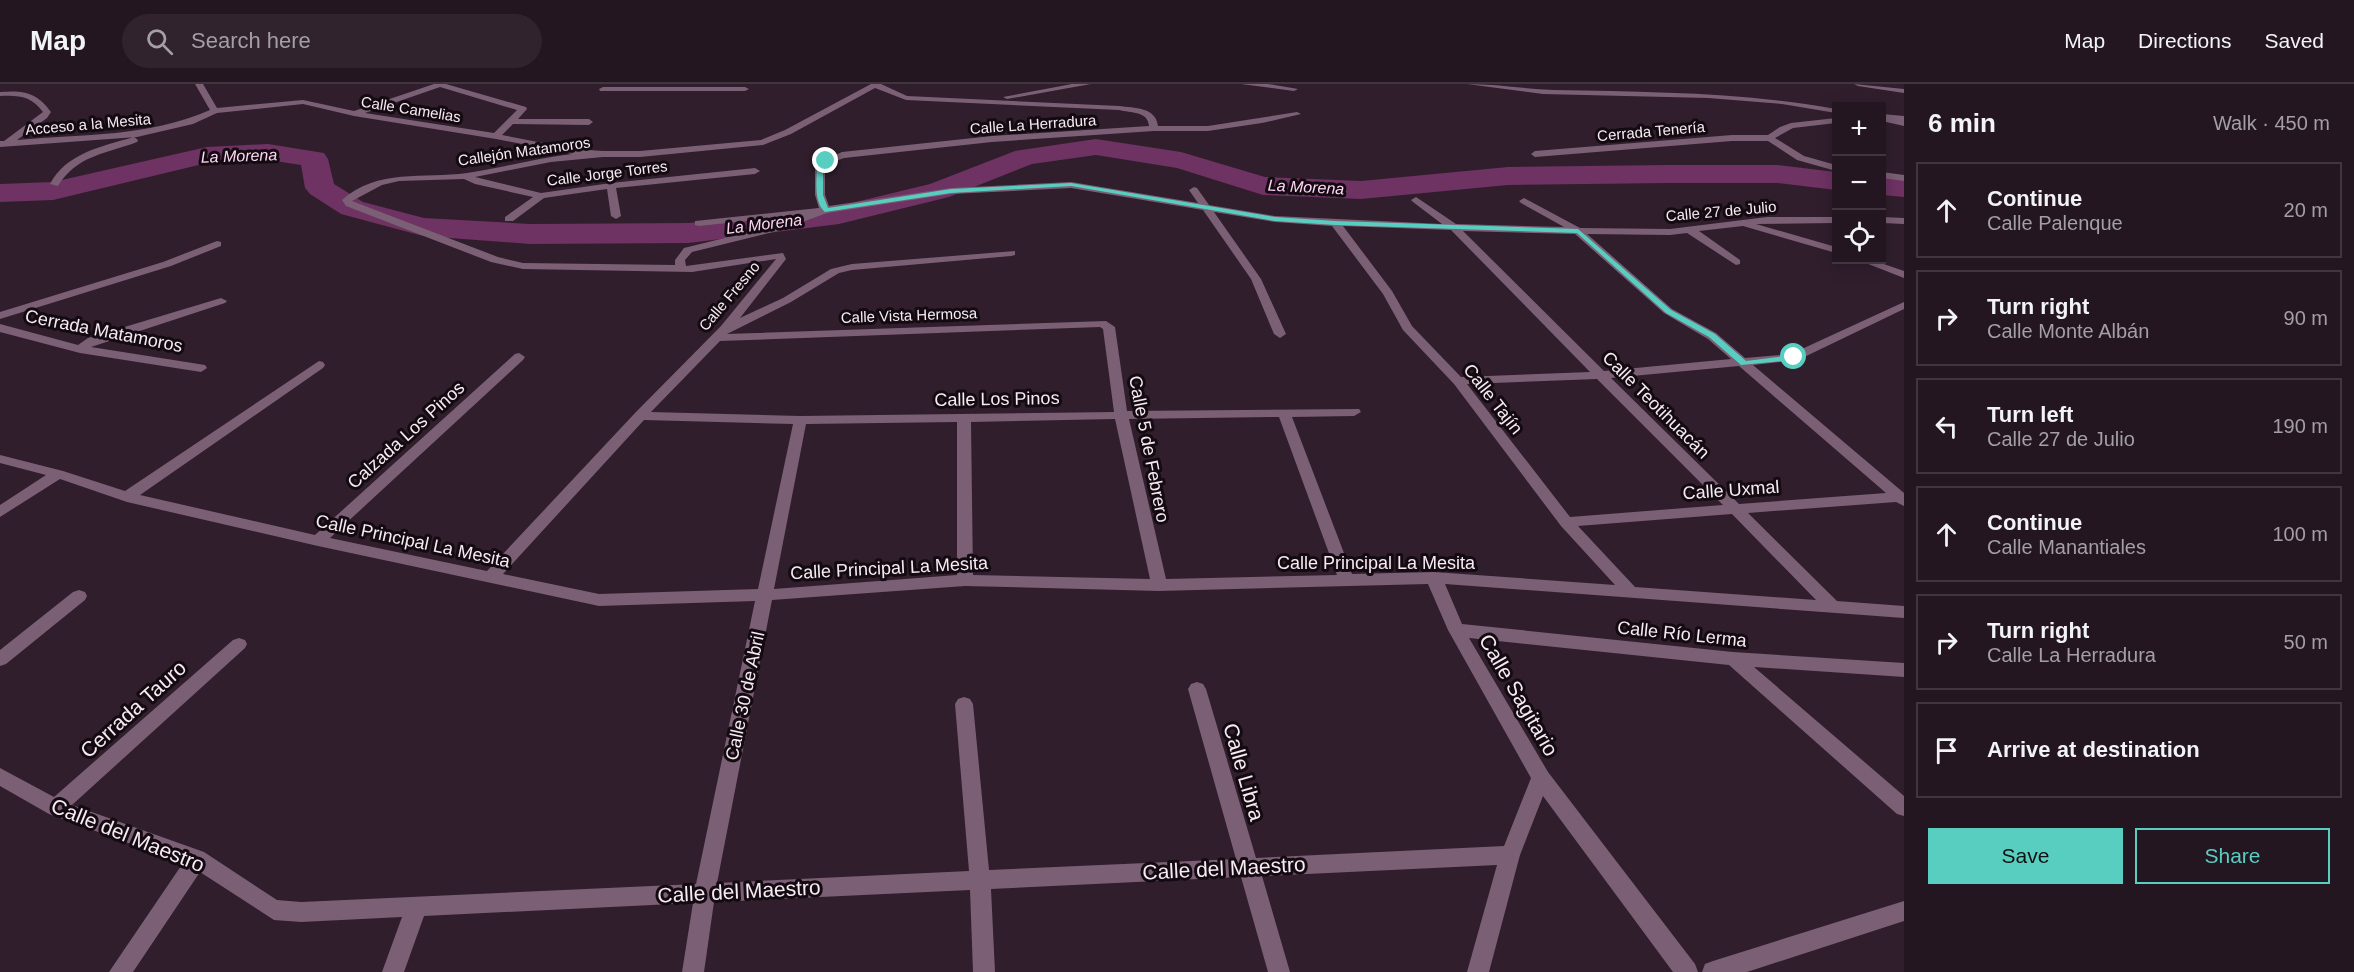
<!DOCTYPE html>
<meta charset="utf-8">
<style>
body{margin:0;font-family:Helvetica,sans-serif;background:#30232e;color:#f1f3f6}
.controls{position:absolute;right:18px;top:18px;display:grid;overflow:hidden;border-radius:0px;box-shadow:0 3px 15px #0003}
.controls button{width:54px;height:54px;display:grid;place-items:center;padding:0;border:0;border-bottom:2px solid #41353f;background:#241621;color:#f1f3f6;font:30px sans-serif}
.stop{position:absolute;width:18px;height:18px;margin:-14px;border:4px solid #58cec0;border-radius:50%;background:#fff}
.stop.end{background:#58cec0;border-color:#fff;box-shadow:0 2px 6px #0008}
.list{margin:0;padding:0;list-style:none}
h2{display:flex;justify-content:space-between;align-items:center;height:78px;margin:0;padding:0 24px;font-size:26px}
h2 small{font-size:20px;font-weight:400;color:#a39fa5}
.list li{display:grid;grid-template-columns:39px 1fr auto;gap:18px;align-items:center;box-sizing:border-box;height:96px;margin:0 12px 12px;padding:0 12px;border:2px solid #41353f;border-radius:0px}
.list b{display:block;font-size:22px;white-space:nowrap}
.list p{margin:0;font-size:20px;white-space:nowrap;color:#a39fa5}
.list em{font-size:20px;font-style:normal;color:#a39fa5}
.actions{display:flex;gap:12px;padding:18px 24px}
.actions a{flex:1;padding:14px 0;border:2px solid #58cec0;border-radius:0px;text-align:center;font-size:21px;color:#58cec0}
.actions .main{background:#58cec0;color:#111}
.icon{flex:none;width:33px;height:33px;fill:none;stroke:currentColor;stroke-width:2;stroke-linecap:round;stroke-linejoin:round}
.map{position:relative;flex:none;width:1904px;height:888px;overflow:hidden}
header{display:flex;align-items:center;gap:36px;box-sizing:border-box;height:84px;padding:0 30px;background:#241621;border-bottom:2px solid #41353f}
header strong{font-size:28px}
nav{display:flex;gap:33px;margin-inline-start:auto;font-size:21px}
.search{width:420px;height:54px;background:#30232e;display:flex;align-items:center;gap:15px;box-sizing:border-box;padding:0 21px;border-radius:33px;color:#a39fa5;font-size:22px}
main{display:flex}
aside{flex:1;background:#241621}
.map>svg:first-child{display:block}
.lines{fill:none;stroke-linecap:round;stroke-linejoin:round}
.river{fill:#6e3263;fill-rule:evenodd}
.service{fill:#7b5f75;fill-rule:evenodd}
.minor{fill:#7b5f75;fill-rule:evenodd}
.route{fill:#58cec0}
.labels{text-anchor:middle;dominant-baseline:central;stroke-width:6;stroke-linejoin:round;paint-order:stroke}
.far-street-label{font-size:15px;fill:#f7eaf3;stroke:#130b11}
.far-water-label{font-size:16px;font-style:italic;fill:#fdd7f3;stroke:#130b11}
.street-label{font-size:18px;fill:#f7eaf3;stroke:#130b11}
.near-street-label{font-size:21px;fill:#f7eaf3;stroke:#130b11}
</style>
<header>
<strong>Map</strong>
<div class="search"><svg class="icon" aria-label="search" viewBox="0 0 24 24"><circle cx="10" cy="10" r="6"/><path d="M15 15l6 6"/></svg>Search here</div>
<nav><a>Map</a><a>Directions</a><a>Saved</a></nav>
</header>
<main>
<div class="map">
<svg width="1904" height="888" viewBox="0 0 1904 888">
<rect width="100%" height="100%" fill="#301e2c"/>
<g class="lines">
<!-- river -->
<path class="river" d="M1096,55l85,13 84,25 96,4 147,-14 159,-2h110l59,7v18l-59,-7h-110l-159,2 -147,14 -98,-4 -86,-27 -81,-13 -64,9 -83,33 -110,27 -150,19 -159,1 -107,-8 -82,-22 -31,-20 -5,-6 -4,-23 -33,-5 -61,3 -154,37 -53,2v-18l53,-2 154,-35 61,-3 56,9 4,6 6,25 29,18 61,16 106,6 159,-1 150,-17 91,-22 85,-33z
M1882,93l22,2v18l-22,-2z"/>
<!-- service -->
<path class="service" d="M1882,32l22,4v6l-22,-5z"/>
<!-- minor -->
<path class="minor" d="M195,0h8l14,24 86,-8 51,11 80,-27h12l80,23 1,2 -9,10h71l4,3 -4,3 -76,-1 -11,11 72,14 29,2h37l121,-11 24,-10 86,-46h10l26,12 212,10c15,2 37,1 39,20h50l89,-14 4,2 -39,9 -54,8h-54l-162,11 -148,16 -19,7v30l4,11 122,-18 120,-6 127,21 -9,-13 5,-3 3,1 12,17 66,11 167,8 -29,-22 -2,-2 5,-3 40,27 108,3 -43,-24 -2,-2 5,-3 56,30 90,1 97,-12h69v6l-80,1 80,23v6l-93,-27 -44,5 41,29v4l-4,1 -49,-32 -17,2 -83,-1 85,75 44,24 29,25 46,-4 113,-52v7l-106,51 -45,5 151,128v13l-8,-4 -148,11 89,88 67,5v12l-459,-34 17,40 271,28 171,11v14l-150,-10 150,129v20l-7,-2 -168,-149 -260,-27 79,134 147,192 3,8h-25l-130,-176 -23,59 -31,117h-22l30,-107 -235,11 28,96h-22l-27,-95 -250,12 4,83h-22l-3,-82 -256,12 -10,70h-22l11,-69 -269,13 -20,56h-22l20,-55 -101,5 -27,-2 -74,-48 -67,100h-24l74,-109 -134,-49 -49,-28v-18l54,29 179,-157 6,-2 6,2 2,4 -2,4 -173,157 132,47 73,48 24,2 395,-18 59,-283 -156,5 -281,-60 -191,-44 -67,-23 -60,38v-12l46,-30 -46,-12v-8l63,16 62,20 194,-130 4,1 2,3 -2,3 -183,127 175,40 200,-181 4,-1 6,4 -2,3 -193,178 157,33 148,-158 86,-87 55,-67 -84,13 -169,-3 -32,-7 -145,-56 -4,-6c35,-32 82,-21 125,-27 35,-5 69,-15 105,-19l-76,-15 -142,-23 -51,-12 -86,9 -24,11 -56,13 -137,10v-6h4l39,-29c-12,-16 -24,-17 -43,-16v-4c23,-2 37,0 51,20l-4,6 -30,22c67,-6 131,-3 193,-30zM440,3l77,23 -23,23 -129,-20zM875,4l31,12 213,10c12,3 29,1 30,16l-157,10 -150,16 -27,12v31l4,13 -124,13v4l4,1 102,-11 -32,12 -85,21 -9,12v5l-152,-2 -25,-6 -146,-56 30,-16 17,-4 65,-2 11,5 58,13 -28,20v4h8l31,-23 63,-9 4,27 5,3 5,-3 -5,-28 139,-14 5,-3 -5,-3 -144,15 -70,10 -66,-16 76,-15 52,-5h37l123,-12 28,-11zM1071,104l132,22 48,69 23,55 6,4 6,-4 -25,-55 -47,-67 61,10 57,4 51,68 20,36 51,54 107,142 54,59 -181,-13 -82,2 -60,-157 62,-1 7,-4 -2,-3 -232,2 -12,-84 -9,-6 -379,13 64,-32 48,-29 13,-3 159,-14 4,-1v-4l-163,13 -21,5 -48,29 -43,20 46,-59 -3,-6 -97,13 -1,-6 7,-8 85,-21 50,-18 124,-19zM1343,142l108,4 139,142 -129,5 -49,-51 -20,-35zM1463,147l112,3 89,79 44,26 23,20 -127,12zM1100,243l3,2 11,83 -314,4 -149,-4 69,-71zM1739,282l147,127 -147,11 -128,-126zM1597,295l126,126 -153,12 -103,-133zM1279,333l58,158 -171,4 -37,-160zM1115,335l35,160 -177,-4 -2,-153zM644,336l149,4 -35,165 -159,5 -96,-20zM957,338v153l-183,14 32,-165zM1732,430l84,86 -181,-13 -57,-61zM1428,500l20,46 83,148 -27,68 -248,12 -50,-169 -3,-5 -6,-2 -6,2 -3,5 48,170 -247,11 -16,-166 -3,-5 -6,-2 -6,2 -3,5 14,167 -252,12 55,-283 193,-14 194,5z
M1072,0h19l-84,15 -4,-2z
M1241,0h27l30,5 -4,2z
M1467,0c29,0 58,5 87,6 95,2 189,2 282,19v4l-54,-9 -74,-6 -165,-4z
M1854,0l50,5v4l-46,-7z
M603,3h142l4,2 -4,2h-145l-1,-2z
M1882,30l22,2v6l-22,-3z
M1836,34v5l-43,5 -18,10 29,18 32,9v6l-39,-11 -29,-19h-36l-197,16 -4,-3 4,-3 197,-16h36l12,-8 11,-4z
M134,53l4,3 -1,2c-31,12 -60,13 -79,44l-8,-2c16,-31 53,-38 84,-47z
M1882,88l22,3v6l-22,-3z
M1882,133l22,1v6l-22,-1z
M217,157l4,1v4l-50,20 -171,53v-7l163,-50z
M1858,176h14l32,11v7z
M221,214l6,3 -2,2 -134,44 114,18 2,3 -6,4 -121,-19 -80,-21v-8l78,21 10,-7z
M79,506l6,2 2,4 -2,4 -79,64 -6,2v-16l73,-58z
M1904,817v20l-157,51h-45l3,-8 8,-3z"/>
</g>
<!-- route -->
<path class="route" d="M826,75l3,2 -6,4v30l5,13 123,-19 120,-6 204,34 60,4 243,8 93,81 44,24 31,27 48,-6 4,2 -4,3 -53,5 -32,-28 -43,-24 -89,-80 -242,-8 -60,-4 -204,-35 -120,7 -126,19c-12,-10 -8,-33 -8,-48z"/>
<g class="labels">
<!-- far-street labels -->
<g class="far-street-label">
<text transform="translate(411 25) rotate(9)">Calle Camelias</text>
<text transform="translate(88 40) rotate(-5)">Acceso a la Mesita</text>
<text transform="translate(1033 40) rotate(-4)">Calle La Herradura</text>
<text transform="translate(1651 47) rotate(-5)">Cerrada Tenería</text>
<text transform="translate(524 67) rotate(-8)">Callejón Matamoros</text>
<text transform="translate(607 89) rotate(-7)">Calle Jorge Torres</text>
<text transform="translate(1721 127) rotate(-5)">Calle 27 de Julio</text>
<text transform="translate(729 212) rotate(-50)">Calle Fresno</text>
<text transform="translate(909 231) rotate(-2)">Calle Vista Hermosa</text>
</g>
<!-- far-water labels -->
<g class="far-water-label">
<text transform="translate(239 72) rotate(-2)">La Morena</text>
<text transform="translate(1306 103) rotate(3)">La Morena</text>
<text transform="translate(764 140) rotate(-7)">La Morena</text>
</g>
<!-- street labels -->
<g class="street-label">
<text transform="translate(104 247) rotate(11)">Cerrada Matamoros</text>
<text transform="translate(997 315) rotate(-1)">Calle Los Pinos</text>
<text transform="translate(1493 315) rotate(52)">Calle Tajín</text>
<text transform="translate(1656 321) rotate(45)">Calle Teotihuacán</text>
<text transform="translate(406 351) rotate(-42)">Calzada Los Pinos</text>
<text transform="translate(1149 365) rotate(79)">Calle 5 de Febrero</text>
<text transform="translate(1731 406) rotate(-4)">Calle Uxmal</text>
<text transform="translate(413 457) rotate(12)">Calle Principal La Mesita</text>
<text x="1376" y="479">Calle Principal La Mesita</text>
<text transform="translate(889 484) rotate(-3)">Calle Principal La Mesita</text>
<text transform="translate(1682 550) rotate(6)">Calle Río Lerma</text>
<text transform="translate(745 612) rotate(-78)">Calle 30 de Abril</text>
</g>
<!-- near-street labels -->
<g class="near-street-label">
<text transform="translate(1519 611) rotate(60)">Calle Sagitario</text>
<text transform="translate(133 625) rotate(-42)">Cerrada Tauro</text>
<text transform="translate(1244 688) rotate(74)">Calle Libra</text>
<text transform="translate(128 751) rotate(22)">Calle del Maestro</text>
<text transform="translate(1224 784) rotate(-3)">Calle del Maestro</text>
<text transform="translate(739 807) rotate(-3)">Calle del Maestro</text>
</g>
</g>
</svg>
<div class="controls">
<button>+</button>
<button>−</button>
<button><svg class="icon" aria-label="locate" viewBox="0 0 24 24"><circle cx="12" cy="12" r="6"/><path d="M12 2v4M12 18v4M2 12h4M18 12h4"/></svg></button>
</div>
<div class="stop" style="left:1794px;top:273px"></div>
<div class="stop end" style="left:826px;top:77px"></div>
</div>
<aside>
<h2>6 min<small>Walk · 450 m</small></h2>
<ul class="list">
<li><svg class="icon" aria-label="ahead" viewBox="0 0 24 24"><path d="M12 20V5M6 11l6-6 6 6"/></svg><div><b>Continue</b><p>Calle Palenque</p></div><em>20 m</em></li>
<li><svg class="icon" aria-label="right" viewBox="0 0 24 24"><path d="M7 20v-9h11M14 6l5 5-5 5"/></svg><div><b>Turn right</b><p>Calle Monte Albán</p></div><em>90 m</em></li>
<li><svg class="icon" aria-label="left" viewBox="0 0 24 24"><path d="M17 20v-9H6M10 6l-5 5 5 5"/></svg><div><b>Turn left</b><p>Calle 27 de Julio</p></div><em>190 m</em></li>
<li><svg class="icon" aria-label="ahead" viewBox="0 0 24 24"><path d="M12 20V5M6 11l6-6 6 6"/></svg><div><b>Continue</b><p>Calle Manantiales</p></div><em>100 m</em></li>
<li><svg class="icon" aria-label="right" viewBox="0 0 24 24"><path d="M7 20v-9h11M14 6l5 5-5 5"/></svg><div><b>Turn right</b><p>Calle La Herradura</p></div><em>50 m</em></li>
<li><svg class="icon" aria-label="arrive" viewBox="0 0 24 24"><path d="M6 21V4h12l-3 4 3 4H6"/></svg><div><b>Arrive at destination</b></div></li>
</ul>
<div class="actions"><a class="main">Save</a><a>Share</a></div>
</aside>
</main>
